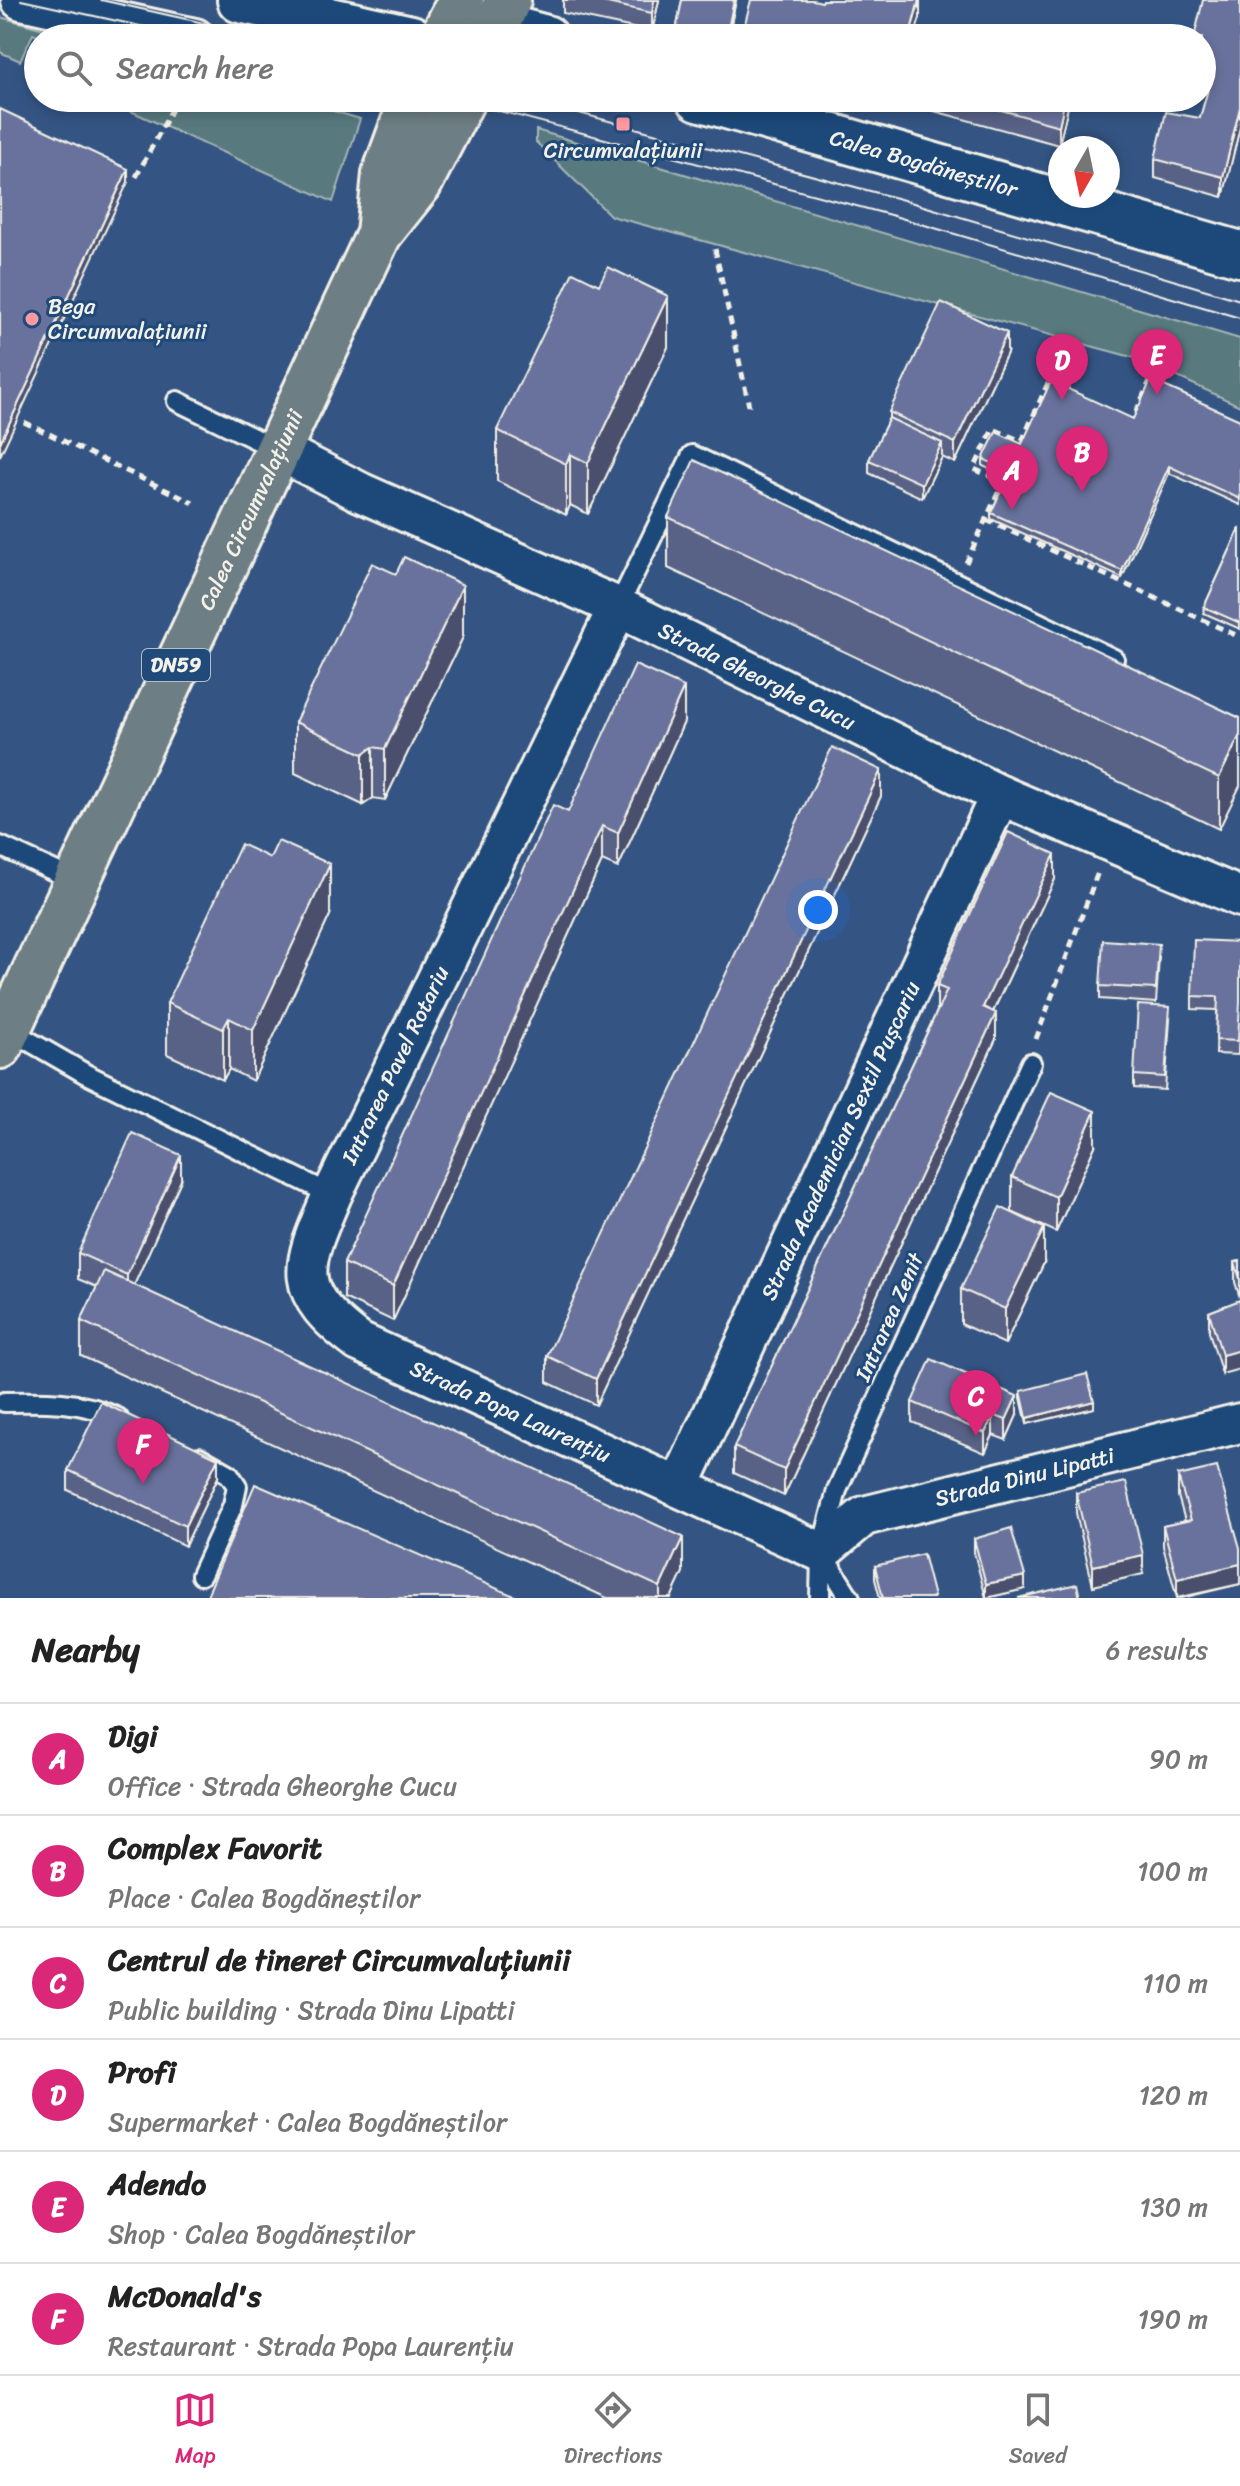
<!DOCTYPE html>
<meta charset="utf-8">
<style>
body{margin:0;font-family:Sriracha,sans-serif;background:#f2f2f2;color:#222}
.compass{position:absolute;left:1048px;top:136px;width:72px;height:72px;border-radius:50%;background:#fff;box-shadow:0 4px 12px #0003;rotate:189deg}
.you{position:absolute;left:818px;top:910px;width:28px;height:28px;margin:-20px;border:6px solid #fff;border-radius:50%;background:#1a73e8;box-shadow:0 0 0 12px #1a73e833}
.badge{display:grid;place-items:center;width:52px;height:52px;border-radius:50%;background:#db2777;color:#fff;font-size:26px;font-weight:700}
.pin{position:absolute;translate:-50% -66px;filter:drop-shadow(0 2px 4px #0008)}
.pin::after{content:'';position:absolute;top:42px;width:28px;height:24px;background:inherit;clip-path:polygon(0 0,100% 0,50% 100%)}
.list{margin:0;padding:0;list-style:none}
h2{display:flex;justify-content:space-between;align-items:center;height:104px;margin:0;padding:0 32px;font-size:34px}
h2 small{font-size:26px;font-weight:400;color:#767676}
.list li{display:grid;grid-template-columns:52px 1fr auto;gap:24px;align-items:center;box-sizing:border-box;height:112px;padding:0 32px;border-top:2px solid #e0e0e0}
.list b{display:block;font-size:30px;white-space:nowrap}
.list p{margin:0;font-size:26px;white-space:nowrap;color:#767676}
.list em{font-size:26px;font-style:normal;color:#767676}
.icon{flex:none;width:44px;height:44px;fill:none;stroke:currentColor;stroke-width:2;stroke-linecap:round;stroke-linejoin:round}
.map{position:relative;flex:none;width:1240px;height:1598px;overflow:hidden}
.search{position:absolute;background:#fff;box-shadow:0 4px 12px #0003;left:24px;right:24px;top:24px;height:88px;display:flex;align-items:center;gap:20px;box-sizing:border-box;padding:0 28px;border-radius:44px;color:#767676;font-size:30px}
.sheet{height:776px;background:#fff}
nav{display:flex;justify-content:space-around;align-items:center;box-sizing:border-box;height:112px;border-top:2px solid #e0e0e0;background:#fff;font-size:22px;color:#767676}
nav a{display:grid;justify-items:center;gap:4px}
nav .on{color:#db2777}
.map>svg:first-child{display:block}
.green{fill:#597a7f;stroke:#a6b6b4;stroke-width:2}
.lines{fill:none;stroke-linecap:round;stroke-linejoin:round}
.lane-casing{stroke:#f4f1e8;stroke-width:24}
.street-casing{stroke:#f4f1e8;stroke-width:44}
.secondary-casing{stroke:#f4f1e8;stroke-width:50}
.primary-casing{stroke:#f4f1e8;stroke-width:50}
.path{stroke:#f4f1e8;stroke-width:5;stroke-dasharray:8 6;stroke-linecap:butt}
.lane{stroke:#1f4a7a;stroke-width:18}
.street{stroke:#1f4a7a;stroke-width:38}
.secondary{stroke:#1f4a7a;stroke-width:44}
.primary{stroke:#6d7e84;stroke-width:44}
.tram{stroke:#f4f1e8;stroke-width:2}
.wall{fill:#596286;stroke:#f4f1e8;stroke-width:2}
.shaded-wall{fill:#48506d;stroke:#f4f1e8;stroke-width:2}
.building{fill:#67729c;stroke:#f4f1e8;stroke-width:2}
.poi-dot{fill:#ff9aa2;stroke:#1f4a7a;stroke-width:3}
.labels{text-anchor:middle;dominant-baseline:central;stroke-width:6;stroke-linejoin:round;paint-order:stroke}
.shield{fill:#1f4a7a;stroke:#b4bfc7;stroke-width:2}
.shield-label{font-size:20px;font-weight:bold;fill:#f4f1e8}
.poi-label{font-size:22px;fill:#f4f1e8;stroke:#1f4a7a}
.street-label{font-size:22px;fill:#f4f1e8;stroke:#1f4a7a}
</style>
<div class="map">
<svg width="1240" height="1598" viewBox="0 0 1240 1598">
<rect width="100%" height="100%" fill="#345584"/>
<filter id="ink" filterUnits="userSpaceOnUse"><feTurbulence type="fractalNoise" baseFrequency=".0125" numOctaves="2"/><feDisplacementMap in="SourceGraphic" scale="16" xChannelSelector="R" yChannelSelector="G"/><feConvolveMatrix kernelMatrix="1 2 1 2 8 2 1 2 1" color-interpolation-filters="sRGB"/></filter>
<g filter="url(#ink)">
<!-- green -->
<path class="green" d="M0,17l77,21h-36l-8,-4 -13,27 -20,-9z
M119,98h171l70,21 -27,83 -218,-98z
M536,130l704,209v67l-101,-47 -528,-143 -75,-74z"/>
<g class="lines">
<defs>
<path id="lane" d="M177,401l99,48
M618,607l74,-152 422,204
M0,846l76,35
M8,1029l78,45 246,121
M4,1402c39,-1 78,-2 114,16
M199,1457l30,17 8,12 -4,19 -32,70
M821,1552l29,46
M820,1598l1,-46 16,-62 194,-427"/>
<g id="street">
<path d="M21,0l174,38"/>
<path id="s1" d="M276,449l84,43 258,115 382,188 240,102"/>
<path id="s2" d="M618,607l-286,588c-32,74 -42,95 27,147l462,210 43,-36 376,-93"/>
<path id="s3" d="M679,1487l321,-692"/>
</g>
<g id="secondary">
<path d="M240,0l171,38"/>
<path d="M457,38l40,-13 49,13"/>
<path id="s4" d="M699,98l541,156"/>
</g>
<g id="primary">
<path d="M442,38l19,-38"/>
<path d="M491,38l17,-38"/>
<path d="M379,234l6,-60 28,-76"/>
<path id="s5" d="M0,1046l379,-812 40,-50 44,-86"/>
</g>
</defs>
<!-- lane casing -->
<use href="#lane" class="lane-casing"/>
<!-- street casing -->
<use href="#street" class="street-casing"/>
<!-- secondary casing -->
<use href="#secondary" class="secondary-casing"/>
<!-- primary casing -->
<use href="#primary" class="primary-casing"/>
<!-- path -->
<path class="path" d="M136,177l42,-79
M715,249l34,157
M1065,391l16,-36
M1128,419l4,2 21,-47
M24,422l169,81
M986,520l254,117
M966,563l37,-81 -29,-13 19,-40 29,12 26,-58 5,3
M1036,1039l62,-167"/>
<!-- lane -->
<use href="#lane" class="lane"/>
<!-- street -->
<use href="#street" class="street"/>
<!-- secondary -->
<use href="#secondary" class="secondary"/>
<!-- primary -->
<use href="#primary" class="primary"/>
<!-- tram -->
<path class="tram" d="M21,0l174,38
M101,0l170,38
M451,98l443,118 346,102
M523,98l377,101 340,101"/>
</g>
<!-- wall -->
<path class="wall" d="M563,0h96l-7,32 -89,-19z
M682,0h54l-8,38h-52v-7z
M1240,0v127l-17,70 -68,-19v-19l45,-41 7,-25 -5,-2v-53z
M919,98h151l-11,47 -140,-38z
M599,285l69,62 -80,167 -18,-9 -4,10 -69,-34v-51z
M1007,353l-52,110 -13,-6 -20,41 -53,-25v-13l20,-42v-6z
M1133,419l107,1v85l-71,-32 -47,105 -131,-59v-6l16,-36 -24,-11v-7l39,-15z
M668,517l572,201 -21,111 -551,-261z
M1240,528v101l-36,-16v-6z
M463,637l-78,163 -12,-2 -10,7 -68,-32v-51z
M684,722l-66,146 -16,-7 -209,460 -49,-23v-35l224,-451z
M881,796l-285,609 -49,-23v-26z
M1055,879l-62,133 3,27 -212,457 -50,-23v-26l203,-436v-25z
M330,915l-77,166 -24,-12 -6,11 -56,-26v-51z
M1240,942l-2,113 -22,-1 1,-44 -25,-1v-13z
M1159,957l-3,46 -56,-4v-13z
M1170,1020l-5,70 -31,-2v-13z
M1095,1146l-39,86 -44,-20v-35z
M181,1180l-47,105 549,287 -12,26h-64l-526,-242v-35l16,-34 -19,-8v-26z
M1240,1261v37l-5,-16v-20z
M1044,1263l-39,81 -44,-20v-35z
M1240,1300l-18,74 -13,-42v-20z
M1021,1391l73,17 -67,16 -6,-26z
M912,1402l105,13 -11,25 -13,-5 -8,18 -73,-31z
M68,1470l150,7 -33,69 -117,-56z
M1178,1476l62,108 -58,14h-5l-14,-52v-20l22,-5 -7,-25z
M1076,1493l67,81 -50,12 -17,-73z
M974,1539l51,50 -39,9 -12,-46z
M875,1566l59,32h-54l-5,-19z"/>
<!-- shaded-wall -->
<path class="shaded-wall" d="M654,0h5l-7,32v-19z
M734,0h2l-8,38h-2z
M920,0v18l-6,20h-5z
M1065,98h5l-11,47v-19z
M1240,107v20l-17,70v-20z
M128,169v13l-128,274v-13z
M668,296v51l-80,167v-51z
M1007,333v20l-52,110v-20z
M942,443v14l-20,41v-14z
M570,454v51l-4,10v-51z
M1169,466v7l-47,105v-7z
M463,585v52l-78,163v-51z
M684,687v35l-66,146v-35z
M1240,735v51l-21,43v-51z
M373,747v51l-10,7v-51z
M881,770v26l-285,609v-26z
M602,826v35l-209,460v-35z
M1055,854v25l-72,154v-26z
M330,864v51l-77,166v-51z
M996,1013v26l-212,457v-26z
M229,1018v51l-6,11v-51z
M1095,1111v35l-39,86v-35z
M181,1155v25l-54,121v-26z
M1044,1228v35l-39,81v-35z
M1240,1350v19l-18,5v-19z
M1017,1396v19l-11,25v-20z
M1094,1401v7l-67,16v-6z
M993,1415v20l-8,18v-20z
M218,1458v19l-33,69v-20z
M683,1537v35l-12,26h-11v-11z
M1143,1555v19l-50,12v-20z
M1240,1564v20l-63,14v-19z
M1025,1576v13l-39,9v-14z"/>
<!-- building -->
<path class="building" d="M594,0h60l-2,13z
M682,0h52l-8,38h-14l-36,-7z
M751,0h62l9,2 1,-2h96l-10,38h-156l-11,-3z
M1203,0h37v107l-17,70 -68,-18 11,-47 34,6 12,-43 -10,-3v-34h-8z
M1172,35l12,3h-13z
M958,98h107l-6,28z
M0,109l128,60 -128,274z
M608,267l60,29 -80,167 -18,-9 -4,10 -69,-34 76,-158 26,13z
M941,302l66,31 -52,110 -66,-31z
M1151,380l89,40v79l-71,-33 -47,105 -131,-58 19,-42 -27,-12 13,-27 26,12 29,-63 82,38z
M889,418l53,25 -20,41 -53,-24z
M694,460l546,258v17l-21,43 -551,-261z
M1240,528v95l-36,-16z
M404,557l59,28 -78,164 -12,-2 -10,7 -68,-32 77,-159 24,11z
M635,665l49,22 -66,146 -16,-7 -209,460 -49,-23 209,-458 15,7z
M832,747l49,23 -285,609 -49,-23z
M1008,832l47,22 -72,153 13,6 -212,457 -50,-23 213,-457 -10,-4z
M278,841l52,23 -77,166 -24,-12 -6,11 -56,-26 74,-159 29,14z
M1103,940l56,4 -3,45 -56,-3z
M1194,940l46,2v60l-2,39 -22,-1 2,-43 -26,-1z
M1138,1005l32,2 -5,70 -31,-2z
M1051,1092l44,19 -39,86 -44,-20z
M132,1133l49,22 -54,120 -49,-22z
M1000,1207l44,21 -39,81 -44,-20z
M1240,1261v18l-5,-17z
M104,1271l579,266 -23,50 -579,-266z
M1240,1300v50l-18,5 -13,-43z
M931,1359l86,37 -11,24 -13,-5 -8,18 -73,-31z
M1087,1374l7,27 -67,17 -6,-27z
M101,1402l117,56 -33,68 -117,-56z
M1217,1467l23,81v16l-63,15 -14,-53 28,-6 -13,-44z
M1126,1482l17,73 -50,11 -17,-73z
M255,1484l264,114h-313z
M1011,1528l14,48 -39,8 -12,-45z
M923,1554l11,43 -5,1h-46l-8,-32z
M1077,1584l3,14h-62z"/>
</g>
<!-- markers -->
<g class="poi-dot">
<rect x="615" y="116" width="16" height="16" rx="4"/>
<circle cx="32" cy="319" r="8"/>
</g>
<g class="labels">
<!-- shield labels -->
<rect class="shield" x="142" y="649" width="68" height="32" rx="6"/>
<g class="shield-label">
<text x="176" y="665">DN59</text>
</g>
<!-- poi labels -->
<g class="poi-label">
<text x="623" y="150">Circumvalațiunii</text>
<text x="48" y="306" text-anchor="start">Bega<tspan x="48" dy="25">Circumvalațiunii</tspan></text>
</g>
<!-- street labels -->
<g class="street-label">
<text stroke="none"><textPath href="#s4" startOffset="234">Calea Bogdăneștilor</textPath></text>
<text stroke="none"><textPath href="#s5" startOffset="592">Calea Circumvalațiunii</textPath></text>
<text stroke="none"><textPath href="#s1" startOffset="532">Strada Gheorghe Cucu</textPath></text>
<text transform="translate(395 1065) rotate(-64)">Intrarea Pavel Rotariu</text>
<text stroke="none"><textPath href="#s3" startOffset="382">Strada Academician Sextil Pușcariu</textPath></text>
<text transform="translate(889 1317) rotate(-66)">Intrarea Zenit</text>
<text stroke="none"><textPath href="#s2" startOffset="992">Strada Popa Laurențiu</textPath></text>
<text stroke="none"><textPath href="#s2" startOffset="1554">Strada Dinu Lipatti</textPath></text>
</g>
</g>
</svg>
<svg class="compass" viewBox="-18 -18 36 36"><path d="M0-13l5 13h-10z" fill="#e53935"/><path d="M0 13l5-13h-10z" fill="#767676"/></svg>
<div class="you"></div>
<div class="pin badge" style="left:1012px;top:510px">A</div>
<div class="pin badge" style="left:1082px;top:492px">B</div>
<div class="pin badge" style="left:976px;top:1436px">C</div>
<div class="pin badge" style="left:1062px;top:400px">D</div>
<div class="pin badge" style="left:1157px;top:395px">E</div>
<div class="pin badge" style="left:143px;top:1484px">F</div>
<div class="search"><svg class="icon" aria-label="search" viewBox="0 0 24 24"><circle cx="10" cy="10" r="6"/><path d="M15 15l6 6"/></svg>Search here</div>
</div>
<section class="sheet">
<h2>Nearby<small>6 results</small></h2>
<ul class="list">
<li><span class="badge">A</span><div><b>Digi</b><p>Office · Strada Gheorghe Cucu</p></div><em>90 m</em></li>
<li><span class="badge">B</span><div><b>Complex Favorit</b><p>Place · Calea Bogdăneștilor</p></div><em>100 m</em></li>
<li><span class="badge">C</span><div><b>Centrul de tineret Circumvaluțiunii</b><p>Public building · Strada Dinu Lipatti</p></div><em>110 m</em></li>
<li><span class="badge">D</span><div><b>Profi</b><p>Supermarket · Calea Bogdăneștilor</p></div><em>120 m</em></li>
<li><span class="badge">E</span><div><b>Adendo</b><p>Shop · Calea Bogdăneștilor</p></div><em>130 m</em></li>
<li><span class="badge">F</span><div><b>McDonald's</b><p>Restaurant · Strada Popa Laurențiu</p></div><em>190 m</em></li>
</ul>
</section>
<nav>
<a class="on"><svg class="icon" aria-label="map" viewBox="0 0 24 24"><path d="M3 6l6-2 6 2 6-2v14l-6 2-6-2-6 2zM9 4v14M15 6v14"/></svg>Map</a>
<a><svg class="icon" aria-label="directions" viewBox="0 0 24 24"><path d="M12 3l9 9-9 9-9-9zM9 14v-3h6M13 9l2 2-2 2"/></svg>Directions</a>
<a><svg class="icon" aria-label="saved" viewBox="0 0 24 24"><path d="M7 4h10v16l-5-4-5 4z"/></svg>Saved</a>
</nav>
